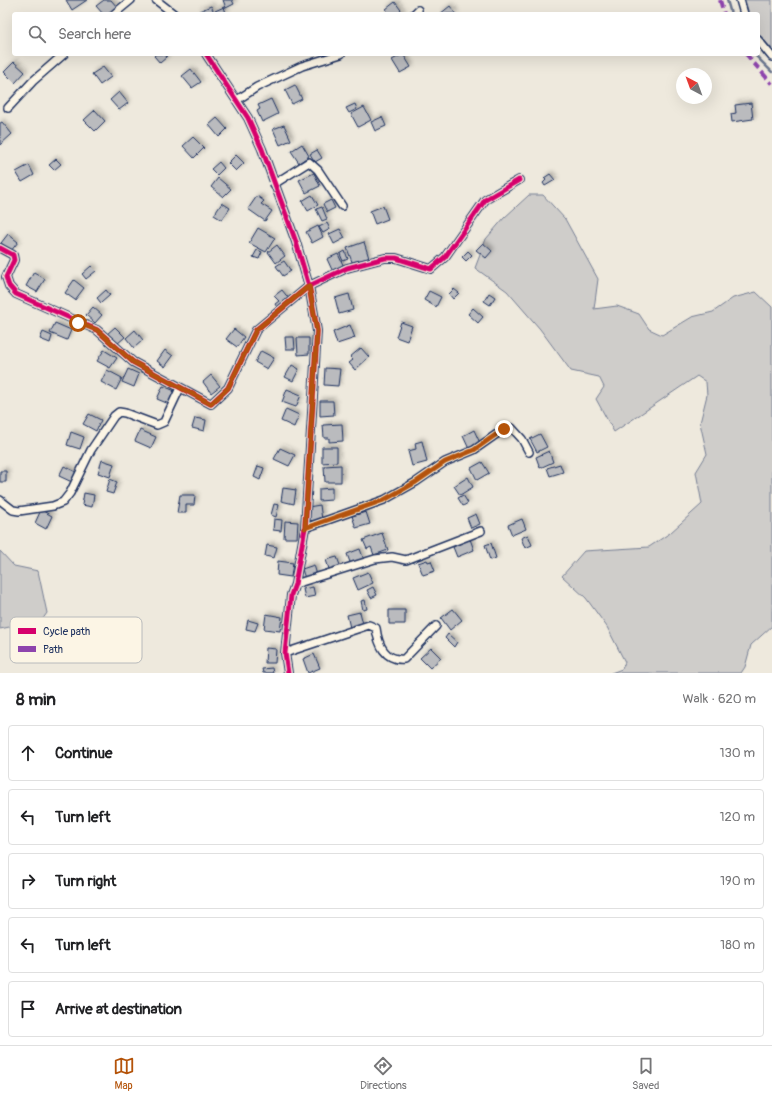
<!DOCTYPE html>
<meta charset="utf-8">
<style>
body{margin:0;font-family:Pangolin,sans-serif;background:#f6f6f6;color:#202124}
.compass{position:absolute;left:676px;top:68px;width:36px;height:36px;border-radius:50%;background:#fff;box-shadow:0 4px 16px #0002;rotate:319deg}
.stop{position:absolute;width:12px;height:12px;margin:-9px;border:3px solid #b45309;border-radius:50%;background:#fff}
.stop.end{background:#b45309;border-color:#fff;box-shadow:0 1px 4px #0008}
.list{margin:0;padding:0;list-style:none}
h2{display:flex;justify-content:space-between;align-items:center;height:52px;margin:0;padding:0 16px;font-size:17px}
h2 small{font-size:13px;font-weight:400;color:#757577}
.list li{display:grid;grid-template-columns:26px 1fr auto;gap:12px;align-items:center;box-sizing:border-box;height:56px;margin:0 8px 8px;padding:0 8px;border:1px solid #e0e0e0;border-radius:4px}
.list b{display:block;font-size:15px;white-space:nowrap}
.list em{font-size:13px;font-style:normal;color:#757577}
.icon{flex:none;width:22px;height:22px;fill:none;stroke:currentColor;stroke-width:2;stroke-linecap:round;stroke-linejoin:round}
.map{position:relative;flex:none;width:772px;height:673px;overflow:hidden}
.search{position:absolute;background:#fff;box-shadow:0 4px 16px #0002;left:12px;right:12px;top:12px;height:44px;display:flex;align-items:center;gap:10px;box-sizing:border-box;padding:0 14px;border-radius:4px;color:#757577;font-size:15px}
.sheet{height:372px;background:#fff}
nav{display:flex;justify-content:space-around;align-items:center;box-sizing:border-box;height:56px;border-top:1px solid #e0e0e0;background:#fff;font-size:11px;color:#757577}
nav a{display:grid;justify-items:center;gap:2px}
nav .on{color:#b45309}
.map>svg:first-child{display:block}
.green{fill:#cfcdca;stroke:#757e94}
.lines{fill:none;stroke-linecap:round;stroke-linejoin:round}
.stream{stroke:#6c778f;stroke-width:2.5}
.building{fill:#babbbe;stroke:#1b2f5e;filter:url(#shadow)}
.street-casing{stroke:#1b2f5e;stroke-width:10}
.street{stroke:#fcf5e5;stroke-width:7}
.quiet{stroke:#8e44ad;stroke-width:4;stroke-dasharray:8 4;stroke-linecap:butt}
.cycleway-casing{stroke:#fcf5e5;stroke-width:8}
.cycleway{stroke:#d6006c;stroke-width:5}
.route{stroke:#b45309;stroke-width:5}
.key{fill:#fcf5e5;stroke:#b8babc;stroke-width:1}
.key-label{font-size:11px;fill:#1b2f5e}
</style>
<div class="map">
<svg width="772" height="673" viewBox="0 0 772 673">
<defs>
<filter id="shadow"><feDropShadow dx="2.5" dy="-2.5" stdDeviation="2" flood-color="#0004"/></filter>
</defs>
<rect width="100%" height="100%" fill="#eee9dd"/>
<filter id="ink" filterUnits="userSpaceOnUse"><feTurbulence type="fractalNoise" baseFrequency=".025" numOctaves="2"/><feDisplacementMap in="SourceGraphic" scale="8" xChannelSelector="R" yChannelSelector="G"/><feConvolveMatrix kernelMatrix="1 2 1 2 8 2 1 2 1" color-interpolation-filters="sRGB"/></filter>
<g filter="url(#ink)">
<!-- green -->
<path class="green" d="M745,0h27v49l-14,-16v-19h-9z
M529,195h14l22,24 33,60 -4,30 23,-3 22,8 10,15 13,6 30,-18 21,-5 20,-14 23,-6 16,15v319l-21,19 -6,22 -4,6h-130l11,-4 3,-7 -18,-35 -21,-29 -24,-22 22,-25 65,-4 21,-14 32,-29 -6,-32 11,-18 -7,-31 7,-28 -1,-13 -9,-6 -83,56 -18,-33 8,-12 -5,-10 -28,-6 -31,-42 -33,-38 -32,-23 11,-29 18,-21z
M0,551l14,15 24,5 9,42 -5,7 -42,9z"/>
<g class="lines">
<!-- stream -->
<path class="stream" d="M727,0l4,14
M754,54l18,18"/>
</g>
<!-- building -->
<path class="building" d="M66,0h21l-15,10z
M104,0h7l6,7 -8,7h-6l-7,-8z
M223,0h9l2,4 -8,4z
M395,2l8,11 -1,1h-13l-3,-5z
M211,6l4,8h-14l-2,-3z
M450,6l6,8h-16z
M224,7l2,6 -10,1 -1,-3z
M156,54h8l3,3 -7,6 -6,-7z
M403,54l8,13 -11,6 -8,-13z
M14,62l11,10 -10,11 -11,-11z
M103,67l8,10 -11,8 -8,-11z
M191,69l10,13 -9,6 -10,-12z
M295,85l7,14 -10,5 -7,-14z
M119,92l9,11 -9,7 -9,-10z
M271,99l7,15 -16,8 -5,-11 3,-2 -2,-4z
M751,103l2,16 -21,3 -1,-8 5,-1 -1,-8z
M355,104l2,5 -8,4 -3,-5z
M364,107l7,13 -13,7 -7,-13z
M95,110l10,11 -10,10 -11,-11z
M382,117l4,9 -11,5 -4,-9z
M217,118l10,11 -8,8 -10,-12z
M2,122l10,12 -12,11v-22z
M284,125l7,15 -11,5 -7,-16z
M193,137l11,11 -10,10 -11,-12z
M302,144l7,12 -10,7 -8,-12z
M317,150l5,8 -7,4 -5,-8z
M236,155l8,8 -8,8 -8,-8z
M56,159l5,5 -7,6 -5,-5z
M219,162l5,6 -7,7 -6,-6z
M29,165l5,10 -12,7 -6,-10z
M314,173l6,13 -14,7 -7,-13z
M550,174l5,6 -10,6 -2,-3 3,-3 -2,-2z
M218,178l13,11 -8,8 -12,-10z
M312,195l6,10 -10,6 -6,-10z
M257,196l7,5 -3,3 11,7 -7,10 -17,-12z
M331,200l4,8 -8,4 -4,-8z
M222,203l8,5 -8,12 -8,-5z
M383,206l5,13 -13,5 -5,-13z
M322,207l5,12 -5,2 -6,-12z
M327,223l3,6 -7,4 -4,-6z
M318,226l5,11 -11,6 -6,-11z
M258,228l17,10 -9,14 -17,-9z
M340,229l5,9 -11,6 -5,-10z
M8,234l10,8 -7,9 -10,-8z
M364,242l5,16 -17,4 -5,-14z
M483,243l9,8 -6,7 -10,-8z
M277,245l8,11 -9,7 -8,-11z
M257,250l5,2 -3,7 -6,-2z
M345,251l3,8 -5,2 -3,-7z
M468,251l4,4 -6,6 -4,-4z
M338,254l6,13 -11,5 -6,-13z
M284,261l7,10 -8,5 -7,-10z
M91,266l5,5 -10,8 -4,-5z
M34,272l11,7 -8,13 -11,-6z
M74,280l10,8 -9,12 -10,-7z
M454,289l5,4 -6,6 -4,-5z
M106,290l4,5 -9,8 -4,-5z
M282,290l8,10 -12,9 -3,-5 4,-3 -5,-5z
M429,291l12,6 -5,10 -12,-7z
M489,293l6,4 -5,8 -6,-4z
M349,294l4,16 -14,4 -4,-16z
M93,307l9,8 -7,8 -9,-8z
M473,308l10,9 -5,6 -10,-9z
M401,322l11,4 -5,15 -11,-4z
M55,323l16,7 -4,10 -17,-7z
M350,325l5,13 -18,6 -4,-12z
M115,327l10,10 -8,7 -10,-10z
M234,329l10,8 -7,10 -11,-8z
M135,330l8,10 -9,8 -8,-10z
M43,332l9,4 -2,7 -10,-4z
M285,337h9l1,12h-9z
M297,338h12v16l-11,1z
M361,348l8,9 -14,13 -6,-7 4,-3 -3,-3z
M104,350l13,8 -7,10 -13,-7z
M165,350l8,6 -8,11 -8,-6z
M261,351l13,7 -7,11 -12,-7z
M292,365l7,4 -6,12 -8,-4z
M325,368l15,1 -2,17 -14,-1z
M128,369l11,5 -5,13 -12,-5z
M107,370l15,8 -6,12 -15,-8z
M211,375l9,11 -9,7 -8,-11z
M163,386l12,5 -6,13 -12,-5z
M287,389l14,6 -5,12 -14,-5z
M320,401h13l1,14 -14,1z
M286,409l13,6 -5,12 -13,-6z
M89,414l12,6 -5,11 -13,-7z
M195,418l11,2 -2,11 -12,-3z
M342,424l1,17 -14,1v-4h-5l-1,-13z
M140,430l16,7 -5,11 -16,-7z
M474,430l6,13 -11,6 -6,-13z
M71,432l13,5 -4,12 -13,-4z
M540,434l7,13 -10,5 -7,-13z
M422,441l5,21 -15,4 -4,-15 8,-2 -1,-6z
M322,447h15v15l-15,1z
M280,448l15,7 -6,11 -15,-7z
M549,451l4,11 -13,6 -4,-11z
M102,460l12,4 -4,13 -12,-4z
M482,462l7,11 -12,7 -6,-12z
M560,464l3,8 -13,4 -3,-8z
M341,465v17h-16l-1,-16z
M64,466l14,7 -4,10 -15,-7z
M258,466l6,2 -4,12 -6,-3z
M0,471h6v11h-6z
M468,477l5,10 -13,8 -6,-9z
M110,479l7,3 -4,12 -7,-2z
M283,488l13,2 -2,14 -13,-3z
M332,488v12l-13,1v-12z
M84,493l10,2 -2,12 -10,-2z
M180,495h15l-1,10h-8v8h-9z
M463,495l5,8 -5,3 -5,-8z
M274,504l5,1 -3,12 -5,-2z
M320,505l2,15 -13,1 -1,-14z
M41,510l11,6 -6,13 -11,-6z
M366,512l4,12 -14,4 -4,-12z
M476,514l4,10 -9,4 -4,-10z
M274,519l8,1 -1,11 -8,-1z
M522,519l4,10 -14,6 -4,-10z
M285,521l13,1 -1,16h-13z
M382,533l6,17 -14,5 -3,-8 -4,2 -4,-9z
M528,535l4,10 -7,3 -4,-10z
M470,539l4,11 -17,7 -4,-10z
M491,543l5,15 -6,2 -5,-15z
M267,545l10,2 -3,11 -9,-2z
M360,549l4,11 -13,5 -4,-11z
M337,557l4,11 -11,4 -4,-12z
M427,560l1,2 3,-1 4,10 -12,4 -5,-12z
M278,561l15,2 -2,14 -14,-2z
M314,565l3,10 -12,4 -3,-10z
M368,572l5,11 -15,7 -5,-12z
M313,587l2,9 -10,2 -2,-9z
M373,587l4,8 -6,3 -4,-8z
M365,600l2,9 -4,1 -2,-9z
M453,609l9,11 -12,10 -9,-12z
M389,610h16v14h-16z
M360,612l3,12 -13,4 -3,-13z
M266,614l16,3 -2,14 -16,-2z
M248,620l10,3 -3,8 -9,-2z
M448,634l9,8 -3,5 -9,-9z
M266,648l10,1 -1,14h-10z
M431,648l10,10 -11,10 -10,-10z
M314,654l6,14 -12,5 -5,-14z
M272,668l1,5h-10l-1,-4z"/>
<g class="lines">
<defs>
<path id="street" d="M156,0l18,14
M740,0l4,14
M114,14l17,-14
M414,14l4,-4
M758,40l14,17
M206,54l42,64 14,31 34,93 13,44 8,45 -12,197 -10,56 -4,11 -6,58 3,20
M237,100l20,-13 45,-21 39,-12
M8,108l25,-27 31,-27
M274,184l35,-22 9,8 24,36
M0,248l13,7 1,5 -8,17 3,9 7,8 81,36 36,32 78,42 17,-16 28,-58 53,-44 38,-18 38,-10h11l35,11 14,-12 40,-57 34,-20
M0,500l13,10 6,1 34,-5 10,-4 7,-9 21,-43 23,-34 5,-4 6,1 32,12 7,-3 16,-34
M305,528l79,-28 32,-18 29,-20 29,-12 30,-21 8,-1 10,11 7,13
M295,584l80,-25 17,-2 14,3 75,-29
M285,653l84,-28 7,3c2,16 9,33 28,31l32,-33"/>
</defs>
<!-- street casing -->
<use href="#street" class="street-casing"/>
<!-- street -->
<use href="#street" class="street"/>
<!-- quiet -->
<path class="quiet" d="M720,0l4,14
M746,54l26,30"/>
<defs>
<path id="cycleway" d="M206,54l42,64 14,31 34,93 13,44 8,45 -12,197 -10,56 -4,11 -6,58 3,20
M0,248l13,7 1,5 -8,17 3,9 7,8 81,36 36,32 78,42 17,-16 28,-58 53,-44 38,-18 38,-10h11l35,11 14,-12 40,-57 34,-20"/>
</defs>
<!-- cycleway casing -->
<use href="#cycleway" class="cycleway-casing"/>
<!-- cycleway -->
<use href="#cycleway" class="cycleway"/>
</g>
</g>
<g class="lines" filter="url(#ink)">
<!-- route -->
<path class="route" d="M78,323l19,7 36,32 78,42 17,-16 28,-58 53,-44 8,45 -12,197 79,-28 32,-18 29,-20 29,-12 30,-21"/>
</g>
<!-- legend -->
<rect x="10" y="617" width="132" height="46" rx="6" class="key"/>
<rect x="18" y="628" width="18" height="6" fill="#d6006c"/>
<rect x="18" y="646" width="18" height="6" fill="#8e44ad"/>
<g class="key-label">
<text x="43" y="635">Cycle path</text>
<text x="43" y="653">Path</text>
</g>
</svg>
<svg class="compass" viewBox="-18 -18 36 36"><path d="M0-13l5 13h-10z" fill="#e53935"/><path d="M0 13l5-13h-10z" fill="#757577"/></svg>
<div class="stop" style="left:78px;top:323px"></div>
<div class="stop end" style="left:504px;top:429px"></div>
<div class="search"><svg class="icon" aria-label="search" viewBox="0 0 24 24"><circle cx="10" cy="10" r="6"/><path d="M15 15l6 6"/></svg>Search here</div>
</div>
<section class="sheet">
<h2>8 min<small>Walk · 620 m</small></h2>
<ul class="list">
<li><svg class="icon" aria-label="ahead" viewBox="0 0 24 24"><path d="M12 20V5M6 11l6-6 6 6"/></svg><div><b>Continue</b></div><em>130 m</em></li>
<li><svg class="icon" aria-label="left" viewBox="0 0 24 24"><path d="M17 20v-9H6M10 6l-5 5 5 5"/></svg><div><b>Turn left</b></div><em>120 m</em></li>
<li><svg class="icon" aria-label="right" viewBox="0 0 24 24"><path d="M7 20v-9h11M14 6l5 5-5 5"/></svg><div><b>Turn right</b></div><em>190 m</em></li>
<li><svg class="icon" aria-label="left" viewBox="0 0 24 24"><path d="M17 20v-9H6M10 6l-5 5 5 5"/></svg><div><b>Turn left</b></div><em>180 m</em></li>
<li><svg class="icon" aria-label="arrive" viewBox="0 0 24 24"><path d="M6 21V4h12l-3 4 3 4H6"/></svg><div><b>Arrive at destination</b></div></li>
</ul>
</section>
<nav>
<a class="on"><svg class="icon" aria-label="map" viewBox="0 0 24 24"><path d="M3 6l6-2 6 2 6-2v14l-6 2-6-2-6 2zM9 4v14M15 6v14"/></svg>Map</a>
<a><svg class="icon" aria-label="directions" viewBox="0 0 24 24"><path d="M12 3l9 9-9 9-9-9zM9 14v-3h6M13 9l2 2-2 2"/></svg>Directions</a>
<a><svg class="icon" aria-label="saved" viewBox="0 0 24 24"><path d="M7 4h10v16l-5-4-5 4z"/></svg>Saved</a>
</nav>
